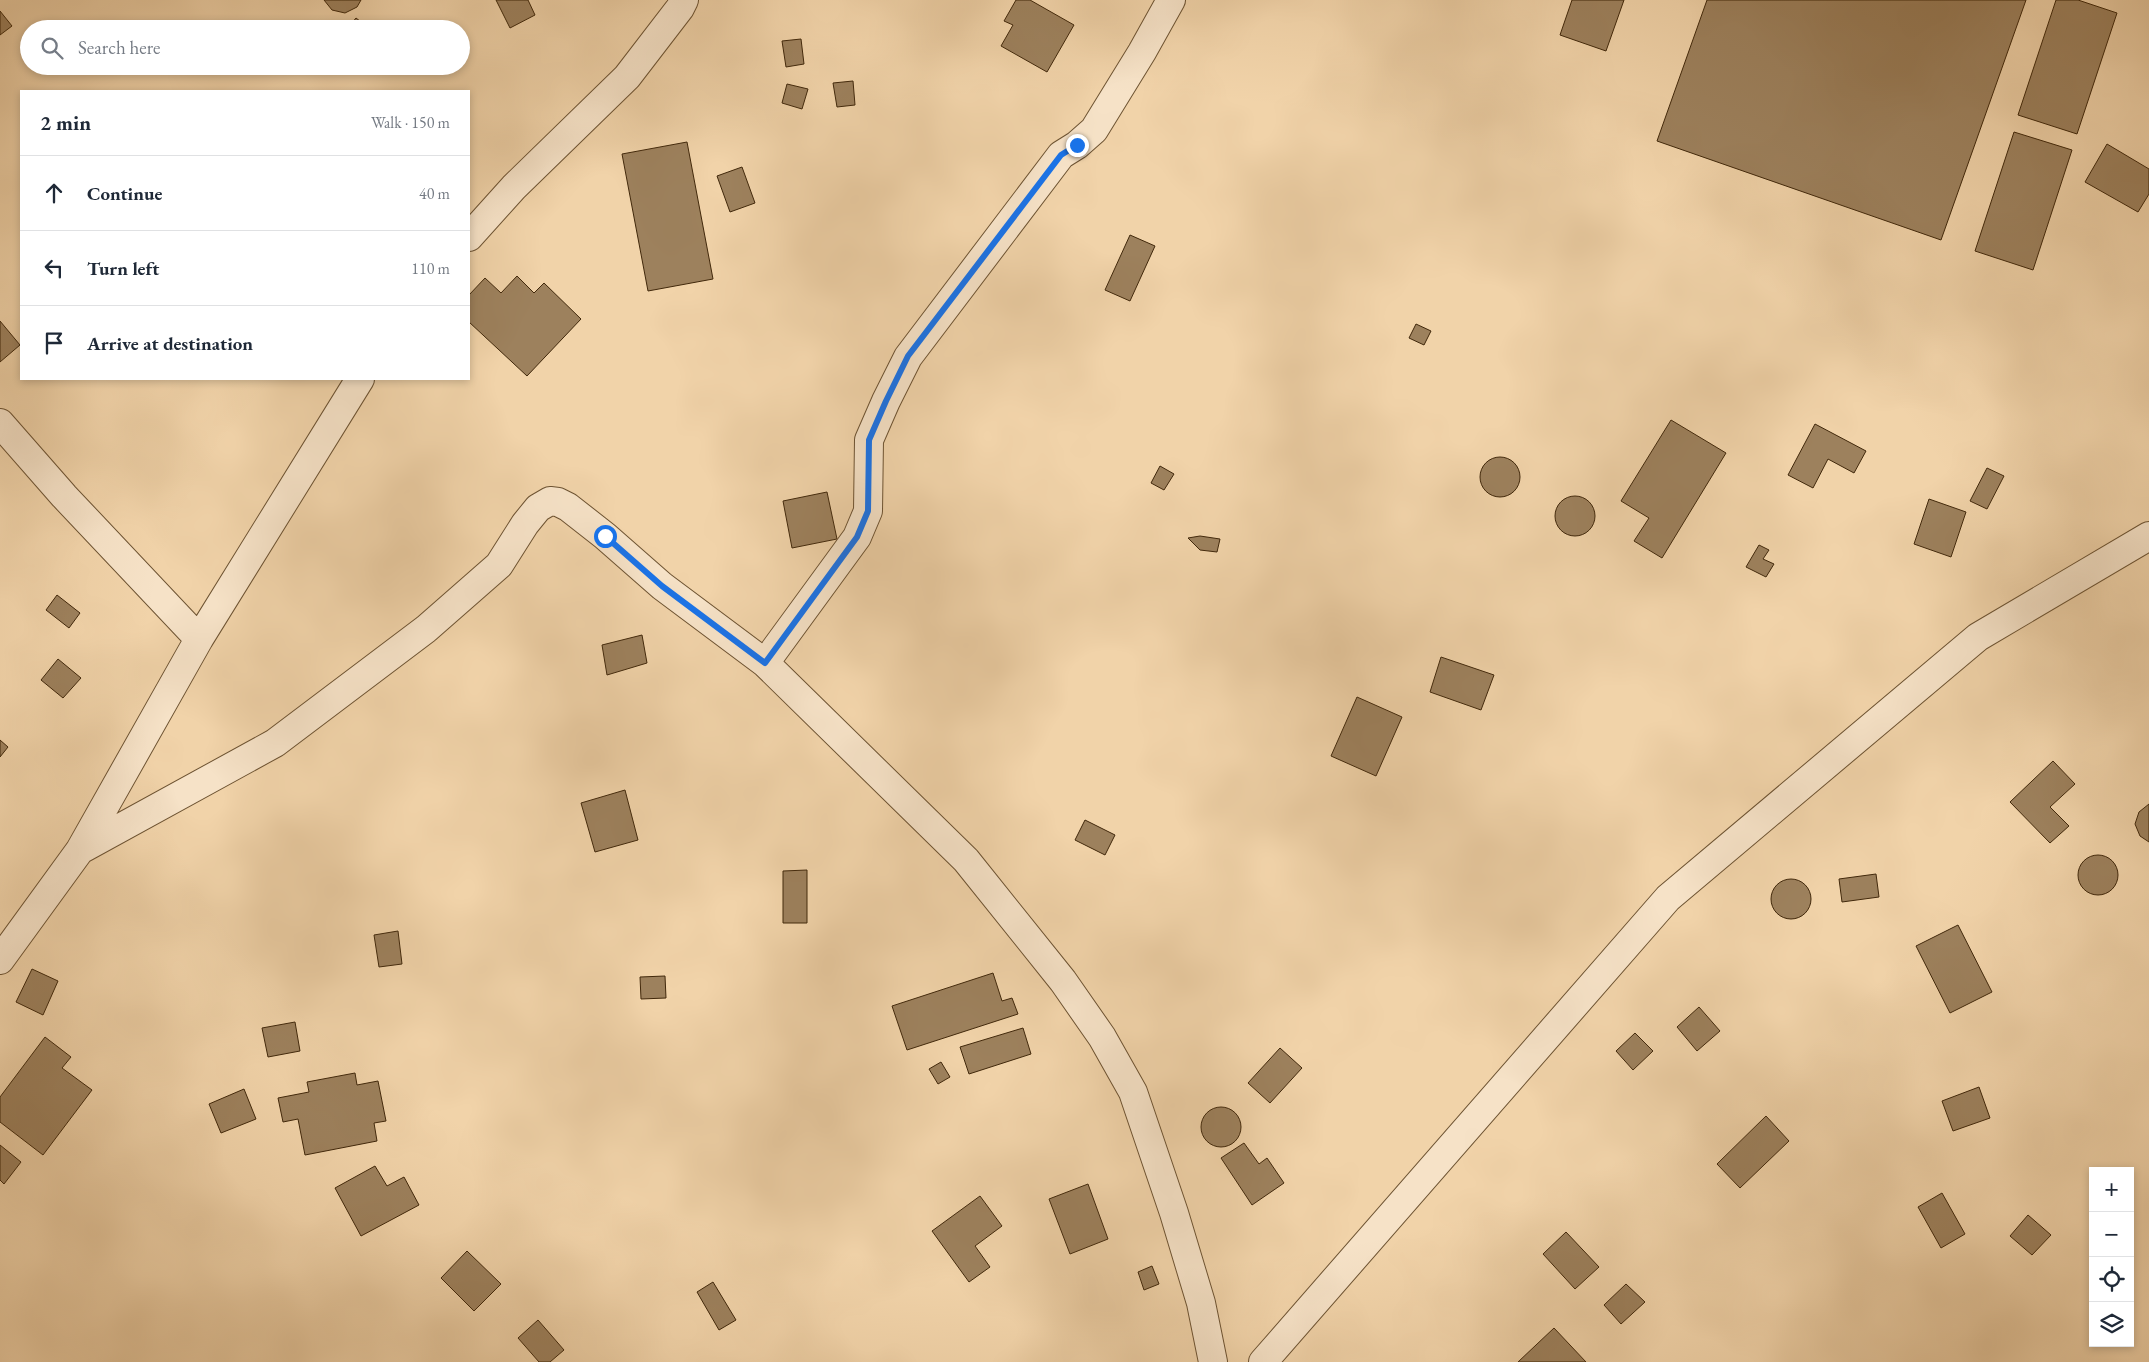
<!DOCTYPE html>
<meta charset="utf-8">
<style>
body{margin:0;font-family:"EB Garamond",serif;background:#f2f2f3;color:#1f2937}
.controls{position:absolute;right:15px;bottom:15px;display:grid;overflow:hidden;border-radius:0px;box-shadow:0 2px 8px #0003}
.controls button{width:45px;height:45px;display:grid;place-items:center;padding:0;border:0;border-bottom:1px solid #e0e1e3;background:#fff;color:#1f2937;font:25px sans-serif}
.stop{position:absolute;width:15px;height:15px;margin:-11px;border:4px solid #1a73e8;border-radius:50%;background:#fff}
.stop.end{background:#1a73e8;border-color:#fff;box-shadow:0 1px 5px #0008}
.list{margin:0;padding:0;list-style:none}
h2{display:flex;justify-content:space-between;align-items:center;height:65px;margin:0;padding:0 20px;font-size:21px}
h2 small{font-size:16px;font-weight:400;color:#747a83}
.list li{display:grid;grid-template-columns:32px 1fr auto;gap:15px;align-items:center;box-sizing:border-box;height:75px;padding:0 20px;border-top:1px solid #e0e1e3}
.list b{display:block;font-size:19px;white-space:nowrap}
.list em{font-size:16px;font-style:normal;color:#747a83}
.icon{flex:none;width:28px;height:28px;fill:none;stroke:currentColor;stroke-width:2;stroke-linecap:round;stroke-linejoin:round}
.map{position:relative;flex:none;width:2149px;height:1362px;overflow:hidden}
.search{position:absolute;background:#fff;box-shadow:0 2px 8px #0003;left:20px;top:20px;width:450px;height:55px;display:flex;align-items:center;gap:12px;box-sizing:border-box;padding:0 18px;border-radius:28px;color:#747a83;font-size:19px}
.panel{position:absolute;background:#fff;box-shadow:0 2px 8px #0003;left:20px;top:90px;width:450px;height:290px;border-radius:0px}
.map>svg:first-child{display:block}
.building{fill:#9d815d;stroke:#41280b}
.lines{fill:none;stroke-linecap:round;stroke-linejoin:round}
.street-casing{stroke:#6d5332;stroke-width:30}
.street{stroke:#f6e2c7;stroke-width:28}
.route{stroke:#1a73e8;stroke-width:6}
</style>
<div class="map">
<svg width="2149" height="1362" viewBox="0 0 2149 1362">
<rect width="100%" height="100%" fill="#f1d3a9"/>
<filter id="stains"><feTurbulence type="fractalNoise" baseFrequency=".004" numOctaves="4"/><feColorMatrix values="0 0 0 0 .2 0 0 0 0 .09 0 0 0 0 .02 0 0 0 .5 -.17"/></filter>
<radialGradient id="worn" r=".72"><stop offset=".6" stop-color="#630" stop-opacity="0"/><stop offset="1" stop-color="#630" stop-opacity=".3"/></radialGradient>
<!-- building -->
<path class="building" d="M324,0h37l-4,7 -12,6 -13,-3z
M496,0h32l7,15 -25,13z
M1016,0h14l44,25 -27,47 -46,-26 12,-21 -9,-4z
M1572,0h52l-18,51 -46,-16z
M1707,0h319l-85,240 -284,-99z
M2056,0h22l39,13 -40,121 -59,-19z
M0,11l12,15 -12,9z
M356,18l14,11h-23z
M801,39l3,25 -18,3 -4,-26z
M70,66l-7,6 -6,2 -7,-1 -11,-7z
M853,81l2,24 -18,2 -4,-24z
M787,84l21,5 -6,20 -20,-6z
M2014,132l58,18 -39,120 -58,-19z
M687,142l26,137 -65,12 -26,-137z
M2107,144l42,25v25l-11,18 -53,-30z
M742,167l13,36 -25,9 -13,-36z
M1130,235l25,11 -25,55 -25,-11z
M517,276l17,17 10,-10 37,36 -54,57 -58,-54v-27l16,-17 16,15z
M0,321l20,24 -20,17z
M1416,324l15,7 -7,14 -15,-7z
M1671,420l55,33 -64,105 -28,-17 15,-23 -28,-17z
M1815,424l51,27 -12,22 -26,-14 -15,29 -25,-13z
M1480 477a20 20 0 1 1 40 0a20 20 0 1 1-40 0Z
M1160,466l14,8 -10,16 -13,-7z
M1987,468l17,8 -17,33 -17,-8z
M827,492l10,47 -45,9 -9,-47z
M1555 516a20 20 0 1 1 40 0a20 20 0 1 1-40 0Z
M1929,499l37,13 -15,45 -37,-13z
M1200,536l20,3 -3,13 -17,-2 -12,-12z
M1759,545l10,5 -6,9 11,5 -8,13 -20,-10z
M57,595l23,18 -11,15 -23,-18z
M642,635l5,28 -40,12 -5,-30z
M1441,657l53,18 -13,35 -51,-18z
M58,659l23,19 -18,20 -22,-18z
M1357,697l45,20 -26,59 -45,-20z
M0,740l8,7 -8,10z
M2053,761l22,23 -25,23 19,19 -19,17 -40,-41z
M625,790l13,50 -43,12 -14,-49z
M2149,804v38l-9,-6 -5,-12 4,-12z
M1085,820l30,15 -10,20 -30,-15z
M2078 875a20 20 0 1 1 40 0a20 20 0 1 1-40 0Z
M807,870v53h-24v-52z
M1876,874l3,23 -37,5 -3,-23z
M1771 899a20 20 0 1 1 40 0a20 20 0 1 1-40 0Z
M1958,925l34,67 -42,21 -34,-67z
M398,931l4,33 -23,3 -5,-32z
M32,969l26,12 -15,34 -27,-13z
M993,973l9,28 10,-3 6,16 -111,36 -15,-44z
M665,976l1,22 -25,1 -1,-22z
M1699,1007l21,24 -23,20 -20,-24z
M295,1022l5,29 -32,6 -6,-29z
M1023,1028l8,26 -62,20 -9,-27z
M1635,1033l18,18 -20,19 -17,-19z
M45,1037l26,20 -9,11 30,22 -49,65 -43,-33v-25z
M1280,1048l22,20 -32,35 -22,-20z
M941,1062l9,15 -12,7 -9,-15z
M355,1073l2,12 21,-4 8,40 -12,2 3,18 -72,14 -7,-36 -15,3 -5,-24 31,-6 -2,-10z
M1979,1087l11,31 -37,13 -11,-30z
M244,1089l12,30 -35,14 -12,-29z
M1201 1127a20 20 0 1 1 40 0a20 20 0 1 1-40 0Z
M1766,1116l23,25 -49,47 -23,-24z
M1244,1143l15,21 8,-6 17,25 -32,22 -31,-47z
M0,1145l21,17 -17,22 -4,-4z
M375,1166l12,20 17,-9 15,28 -58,31 -26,-48z
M1088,1184l20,55 -38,15 -21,-55z
M1942,1193l23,41 -24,14 -23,-41z
M980,1196l22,30 -27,20 15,21 -21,15 -37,-51z
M2028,1215l23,20 -19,20 -22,-19z
M1566,1232l33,35 -24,22 -32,-35z
M467,1251l34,33 -27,27 -33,-33z
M1152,1266l7,18 -15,6 -6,-18z
M713,1282l23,38 -17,10 -22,-38z
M1626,1284l19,18 -24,22 -17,-19z
M538,1320l26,30 -14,12h-11l-21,-24z
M1554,1328l32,34h-68z"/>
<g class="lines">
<defs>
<path id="street" d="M469,237l45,-50 113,-110 53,-69 4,-8
M0,423l64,73 135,143
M765,663l92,-126 11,-26 1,-71 17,-39 22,-44 153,-202 16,-10 17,-15 48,-78 29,-52
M80,850l195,-107 151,-114 73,-64 26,-41 13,-16 12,-7 8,1 10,5 37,29 57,50 103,77 201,197 97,121 39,56 31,55 41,121 27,90 12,59
M0,960l80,-110 119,-211 161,-260
M1263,1362l405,-464 310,-261 171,-101"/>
</defs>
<!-- street casing -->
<use href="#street" class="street-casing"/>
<!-- street -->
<use href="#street" class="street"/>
</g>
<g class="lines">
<!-- route -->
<path class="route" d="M605,536l57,50 103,77 92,-126 11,-26 1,-71 17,-39 22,-45 153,-201 16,-10"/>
</g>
<rect width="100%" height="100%" filter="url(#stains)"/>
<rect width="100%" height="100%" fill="url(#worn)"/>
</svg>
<div class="controls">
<button>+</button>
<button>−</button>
<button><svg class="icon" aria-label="locate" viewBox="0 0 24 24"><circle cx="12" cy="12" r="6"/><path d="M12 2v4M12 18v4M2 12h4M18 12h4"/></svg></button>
<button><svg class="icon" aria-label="layers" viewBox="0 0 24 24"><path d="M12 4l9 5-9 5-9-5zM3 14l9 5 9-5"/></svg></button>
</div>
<div class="stop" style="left:605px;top:536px"></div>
<div class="stop end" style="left:1077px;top:145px"></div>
<div class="search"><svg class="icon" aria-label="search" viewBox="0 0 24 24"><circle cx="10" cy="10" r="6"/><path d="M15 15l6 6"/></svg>Search here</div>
<section class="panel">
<h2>2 min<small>Walk · 150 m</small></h2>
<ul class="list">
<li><svg class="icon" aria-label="ahead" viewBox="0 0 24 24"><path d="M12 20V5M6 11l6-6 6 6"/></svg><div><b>Continue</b></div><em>40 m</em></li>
<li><svg class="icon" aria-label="left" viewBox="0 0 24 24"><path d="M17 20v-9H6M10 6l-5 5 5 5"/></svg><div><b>Turn left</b></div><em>110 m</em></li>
<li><svg class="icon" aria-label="arrive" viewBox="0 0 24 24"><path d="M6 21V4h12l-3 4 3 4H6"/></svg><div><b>Arrive at destination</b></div></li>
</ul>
</section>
</div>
